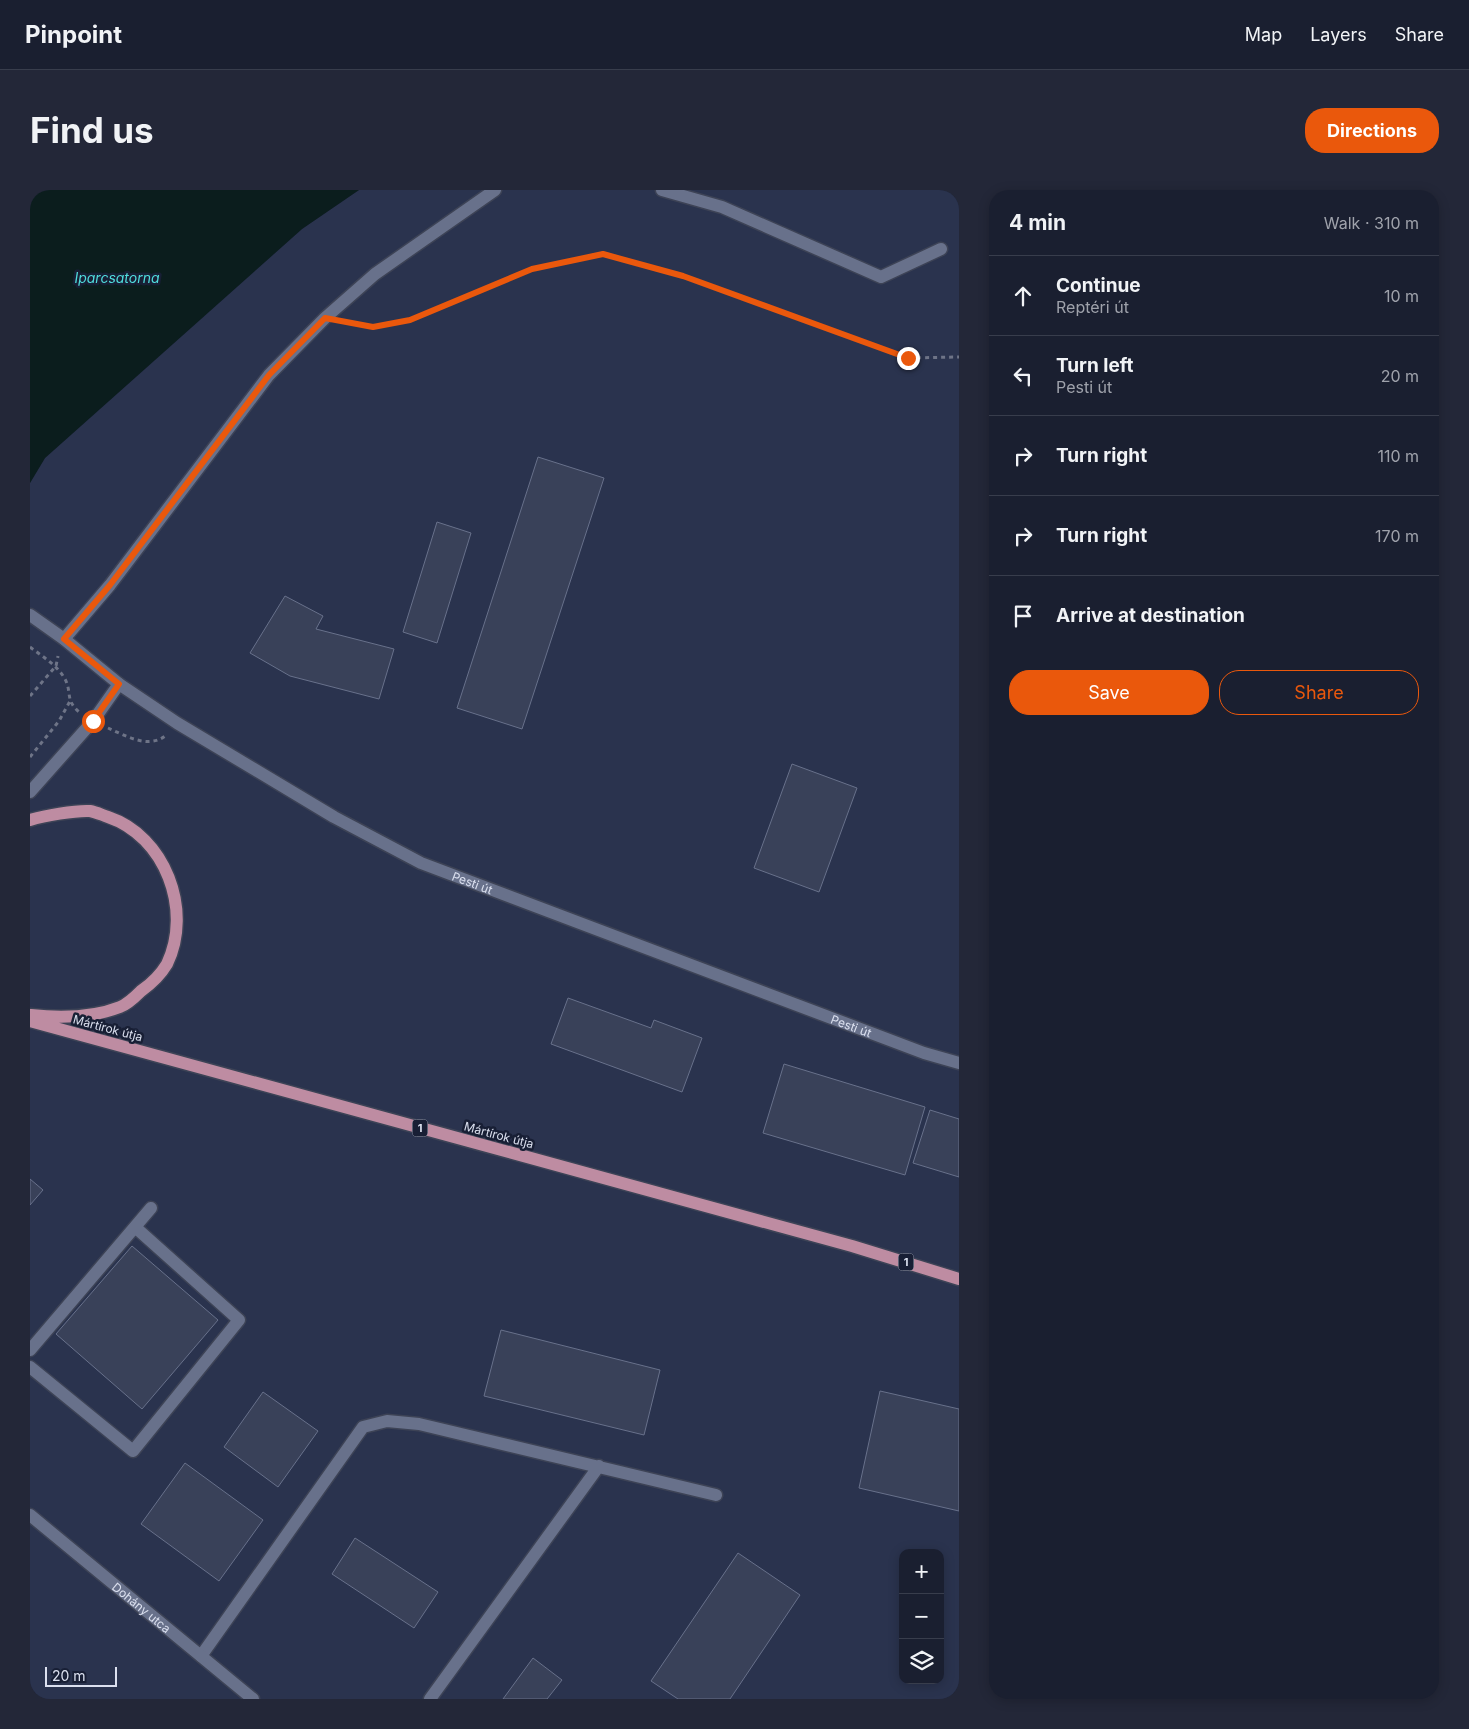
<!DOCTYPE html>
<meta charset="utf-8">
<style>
body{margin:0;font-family:Inter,sans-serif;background:#232738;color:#f1f3f6}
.controls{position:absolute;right:15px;bottom:15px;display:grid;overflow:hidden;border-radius:10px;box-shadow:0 2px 12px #0003}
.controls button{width:45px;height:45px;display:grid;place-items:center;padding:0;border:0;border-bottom:1px solid #383d4c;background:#1a1f30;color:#f1f3f6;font:25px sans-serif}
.scale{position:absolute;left:15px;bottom:12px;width:72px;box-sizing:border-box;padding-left:5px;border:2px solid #dbe0ef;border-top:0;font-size:14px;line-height:18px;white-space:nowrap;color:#dbe0ef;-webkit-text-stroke:4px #181f35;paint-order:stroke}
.stop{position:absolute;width:15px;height:15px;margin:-11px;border:4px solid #ea580c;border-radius:50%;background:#fff}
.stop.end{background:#ea580c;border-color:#fff;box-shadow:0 1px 5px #0008}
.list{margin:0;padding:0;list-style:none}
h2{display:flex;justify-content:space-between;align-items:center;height:65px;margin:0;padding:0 20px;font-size:21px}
h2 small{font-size:16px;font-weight:400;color:#9fa2ab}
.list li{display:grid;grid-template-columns:32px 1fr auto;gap:15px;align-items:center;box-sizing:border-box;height:80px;padding:0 20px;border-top:1px solid #383d4c}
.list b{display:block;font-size:19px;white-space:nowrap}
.list p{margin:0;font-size:16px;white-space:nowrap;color:#9fa2ab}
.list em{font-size:16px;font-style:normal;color:#9fa2ab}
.actions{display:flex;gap:10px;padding:15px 20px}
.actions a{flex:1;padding:11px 0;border:1px solid #ea580c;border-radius:20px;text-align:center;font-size:18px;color:#ea580c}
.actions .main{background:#ea580c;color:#fff}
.icon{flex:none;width:28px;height:28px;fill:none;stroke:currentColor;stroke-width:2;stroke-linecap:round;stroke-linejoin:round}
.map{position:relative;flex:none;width:929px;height:1509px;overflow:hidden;border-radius:20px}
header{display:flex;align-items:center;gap:30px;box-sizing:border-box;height:70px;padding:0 25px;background:#1a1f30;border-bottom:1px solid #383d4c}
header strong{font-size:24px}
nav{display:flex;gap:28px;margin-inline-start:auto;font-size:18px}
.intro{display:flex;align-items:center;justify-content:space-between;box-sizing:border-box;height:120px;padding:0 30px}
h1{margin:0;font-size:35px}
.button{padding:12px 22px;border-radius:20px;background:#ea580c;color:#fff;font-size:18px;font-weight:700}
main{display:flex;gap:30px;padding:0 30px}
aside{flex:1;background:#1a1f30;border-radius:20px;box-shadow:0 2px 12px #0003}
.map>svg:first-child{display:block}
.built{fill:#2a334e;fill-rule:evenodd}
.water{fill:#0b1d1d}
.building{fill:#394159;stroke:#68718b}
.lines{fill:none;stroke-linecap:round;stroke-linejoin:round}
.service-casing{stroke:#3d4356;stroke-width:15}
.minor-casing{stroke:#3d4356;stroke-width:15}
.primary-casing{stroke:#3d4356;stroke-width:15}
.path{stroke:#6e7487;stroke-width:3;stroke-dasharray:4 4;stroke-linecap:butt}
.service{stroke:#68718b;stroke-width:12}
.minor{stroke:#68718b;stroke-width:12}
.primary{stroke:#be8ca2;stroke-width:12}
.route{stroke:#ea580c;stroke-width:6}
.labels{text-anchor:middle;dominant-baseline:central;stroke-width:5;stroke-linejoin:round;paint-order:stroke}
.shield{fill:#181f35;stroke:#a0a6b7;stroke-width:1}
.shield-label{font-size:11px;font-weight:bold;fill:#dbe0ef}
.street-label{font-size:12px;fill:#dbe0ef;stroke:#181f35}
.water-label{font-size:14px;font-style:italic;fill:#4fdbdc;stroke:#181f35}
</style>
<header>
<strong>Pinpoint</strong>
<nav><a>Map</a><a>Layers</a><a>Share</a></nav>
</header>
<div class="intro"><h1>Find us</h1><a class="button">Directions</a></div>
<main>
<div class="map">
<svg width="929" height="1509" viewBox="0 0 929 1509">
<rect width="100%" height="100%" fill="#222940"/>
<!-- built -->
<path class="built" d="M329,0h600v1509h-929v-1216l15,-25 257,-229zM873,1363h37v127h-37z"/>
<!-- water -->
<path class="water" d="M0,0h329l-57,39 -257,229 -15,25z"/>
<!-- building -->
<path class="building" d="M508,267l66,21 -82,251 -65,-21z
M407,332l34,11 -34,110 -34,-11z
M255,406l38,20 -7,13 78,20 -15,50 -89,-23 -40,-23z
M762,574l65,24 -38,104 -65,-24z
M538,808l83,30 3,-8 48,18 -20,54 -131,-48z
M754,874l141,43 -20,68 -142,-42z
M900,920l29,9v58l-46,-14z
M0,989l13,11 -13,15z
M102,1056l86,74 -76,89 -86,-75z
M471,1140l159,40 -16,65 -160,-39z
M850,1201l79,18v102l-100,-23z
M233,1202l55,39 -40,56 -54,-40z
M155,1273l78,57 -44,61 -78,-57z
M325,1348l83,54 -24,36 -82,-54z
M708,1363l62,42 -70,104h-52l-27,-18z
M503,1468l29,22 -15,19h-44z"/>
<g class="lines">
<defs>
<path id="service" d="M632,0l60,17 159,70 60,-28
M34,449l46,-54 159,-210 56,-57 50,-44 120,-84
M0,1160l121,-142
M0,1177l103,84 106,-131 -104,-93
M171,1466l162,-229 24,-6 32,3 297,71
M400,1509l169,-233"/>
<g id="minor">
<path id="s1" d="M0,425l34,24 55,45 58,39 157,94 87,46 503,190 35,10"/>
<path d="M0,602l63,-71 26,-37"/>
<path id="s2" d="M0,1325l223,184"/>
</g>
<path id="primary" d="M0,630c13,-4 46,-10 60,-9 6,1 12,4 18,6 57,19 85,93 59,147 -6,10 -16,20 -26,27 -6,6 -13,13 -21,16 -28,11 -60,11 -89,8
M0,831l822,225 107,33"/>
</defs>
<!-- service casing -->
<use href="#service" class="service-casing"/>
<!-- minor casing -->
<use href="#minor" class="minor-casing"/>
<!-- primary casing -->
<use href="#primary" class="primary-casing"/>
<!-- path -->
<path class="path" d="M318,132l25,5 37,-7 122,-51 71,-16 80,23 225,82 51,-1
M0,457c13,10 27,18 35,32 7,13 0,21 14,33
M0,506l26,-30 2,-10
M78,538c18,8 40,21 57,8
M0,567l29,-36 11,-20"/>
<!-- service -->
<use href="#service" class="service"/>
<!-- minor -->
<use href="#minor" class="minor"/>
<!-- primary -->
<use href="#primary" class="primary"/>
</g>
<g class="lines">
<!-- route -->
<path class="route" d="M63,531l26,-37 -55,-45 46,-54 159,-210 56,-57 48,9 37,-7 122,-51 71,-15 80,22 225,82"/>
</g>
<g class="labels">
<!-- shield labels -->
<g class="shield">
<rect x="382.5" y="929.5" width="15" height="17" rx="4"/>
<rect x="868.5" y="1063.5" width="15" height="17" rx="4"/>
</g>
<g class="shield-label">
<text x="390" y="938">1</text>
<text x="876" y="1072">1</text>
</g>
<!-- street labels -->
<g class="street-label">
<text stroke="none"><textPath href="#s1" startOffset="519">Pesti út</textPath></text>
<text stroke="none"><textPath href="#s1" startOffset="924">Pesti út</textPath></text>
<text transform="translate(78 838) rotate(15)">Mártírok útja</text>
<text transform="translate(469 945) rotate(15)">Mártírok útja</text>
<text stroke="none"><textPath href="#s2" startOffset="145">Dohány utca</textPath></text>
</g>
<!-- water labels -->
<g class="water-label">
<text x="87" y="87">Iparcsatorna</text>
</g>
</g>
</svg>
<div class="controls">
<button>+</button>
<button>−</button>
<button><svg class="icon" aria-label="layers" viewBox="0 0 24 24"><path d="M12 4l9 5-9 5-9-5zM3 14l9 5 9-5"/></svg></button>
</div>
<div class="scale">20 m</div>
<div class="stop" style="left:63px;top:531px"></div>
<div class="stop end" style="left:878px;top:168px"></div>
</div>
<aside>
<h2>4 min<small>Walk · 310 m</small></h2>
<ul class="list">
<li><svg class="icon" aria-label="ahead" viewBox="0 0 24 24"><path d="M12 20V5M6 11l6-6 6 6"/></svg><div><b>Continue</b><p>Reptéri út</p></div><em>10 m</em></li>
<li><svg class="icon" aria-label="left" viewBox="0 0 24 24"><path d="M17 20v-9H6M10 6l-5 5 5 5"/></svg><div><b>Turn left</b><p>Pesti út</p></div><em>20 m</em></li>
<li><svg class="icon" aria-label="right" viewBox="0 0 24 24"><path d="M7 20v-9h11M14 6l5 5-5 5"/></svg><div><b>Turn right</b></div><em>110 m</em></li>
<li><svg class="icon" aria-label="right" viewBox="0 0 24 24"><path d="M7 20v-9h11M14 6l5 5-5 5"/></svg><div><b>Turn right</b></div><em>170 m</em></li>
<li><svg class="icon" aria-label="arrive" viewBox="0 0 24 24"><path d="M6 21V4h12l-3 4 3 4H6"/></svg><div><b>Arrive at destination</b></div></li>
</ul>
<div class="actions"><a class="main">Save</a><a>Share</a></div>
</aside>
</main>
